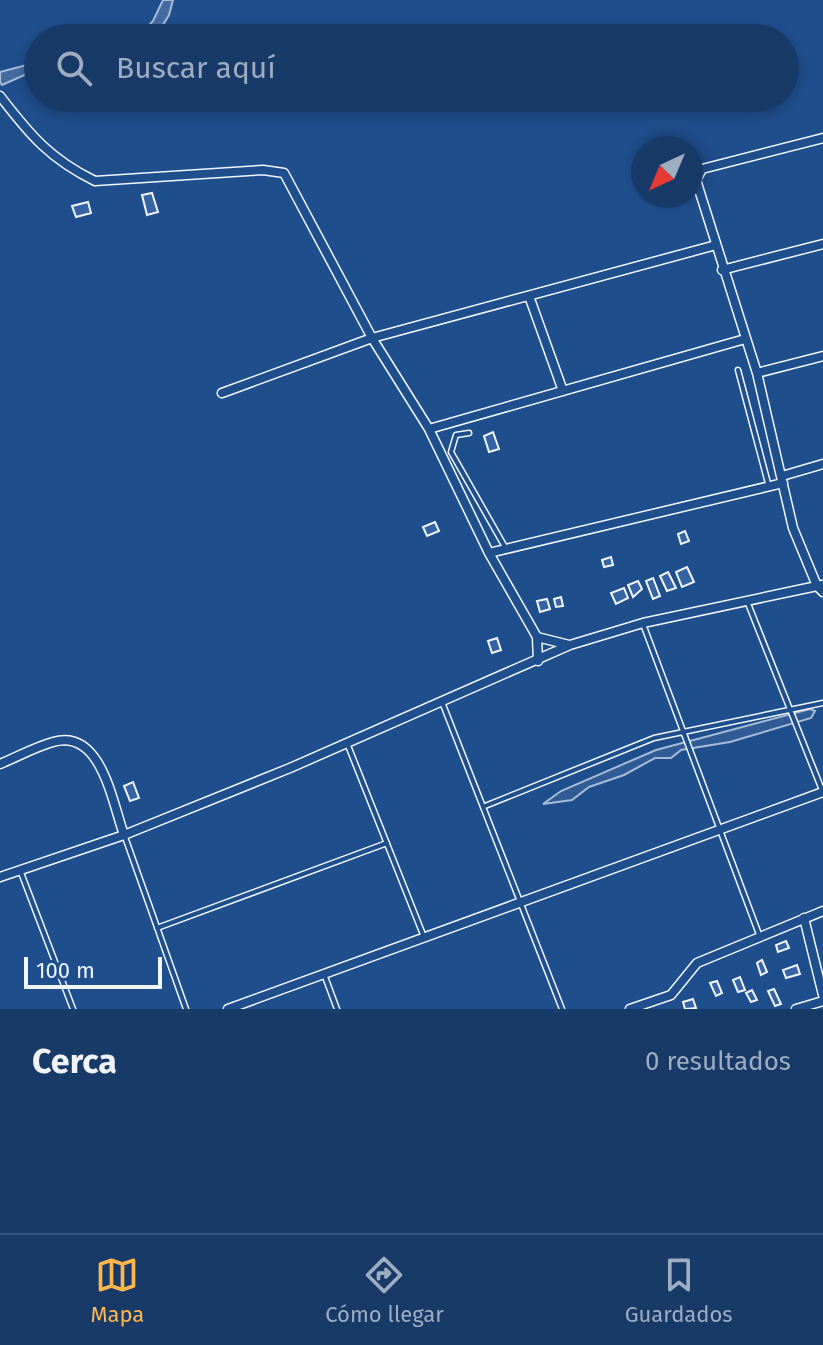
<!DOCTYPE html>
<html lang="es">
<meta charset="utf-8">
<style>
body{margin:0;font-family:"Fira Sans",sans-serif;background:#244571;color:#f1f3f6}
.compass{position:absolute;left:631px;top:136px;width:72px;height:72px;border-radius:50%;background:#173a69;box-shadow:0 4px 12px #0003;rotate:224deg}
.scale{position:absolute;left:24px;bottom:20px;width:138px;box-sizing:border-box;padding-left:8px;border:4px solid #f2f6ff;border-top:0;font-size:22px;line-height:28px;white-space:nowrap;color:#f2f6ff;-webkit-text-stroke:6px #1f4e8c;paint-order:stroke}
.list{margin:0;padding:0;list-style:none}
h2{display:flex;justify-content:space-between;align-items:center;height:104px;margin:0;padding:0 32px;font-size:34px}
h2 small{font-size:26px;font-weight:400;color:#9eadc0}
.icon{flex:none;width:44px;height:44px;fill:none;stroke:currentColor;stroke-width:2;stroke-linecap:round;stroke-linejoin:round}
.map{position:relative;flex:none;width:823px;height:1009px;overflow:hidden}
.search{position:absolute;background:#173a69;box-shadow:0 4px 12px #0003;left:24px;right:24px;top:24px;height:88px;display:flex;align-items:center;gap:20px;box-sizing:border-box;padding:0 28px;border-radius:44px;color:#9eadc0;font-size:30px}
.sheet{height:224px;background:#173a69}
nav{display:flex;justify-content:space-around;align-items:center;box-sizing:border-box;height:112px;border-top:2px solid #36547d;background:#173a69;font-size:22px;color:#9eadc0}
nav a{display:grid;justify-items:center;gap:4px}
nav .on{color:#ffb74d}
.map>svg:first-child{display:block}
.built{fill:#305b95;stroke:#a8bbd7;stroke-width:2}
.water{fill:#446ba0;stroke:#a8bbd7;stroke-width:2}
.building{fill:#3563a3;stroke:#f2f6ff;stroke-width:2}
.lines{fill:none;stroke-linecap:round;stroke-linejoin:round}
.lane-casing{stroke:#f2f6ff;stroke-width:7}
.street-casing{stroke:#f2f6ff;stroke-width:11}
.lane{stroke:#1f4e8c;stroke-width:4}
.street{stroke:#1f4e8c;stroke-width:8}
</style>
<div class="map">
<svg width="823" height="1009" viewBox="0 0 823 1009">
<rect width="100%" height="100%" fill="#1f4e8c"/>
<!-- built -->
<path class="built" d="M810,709l5,2 -4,7 -81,24 -49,8 -10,8h-16l-31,17 -35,12 -17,13 -29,4 18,-13 95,-41z"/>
<!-- water -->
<path class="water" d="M163,0h10l-4,15 -14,23h-18l16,-17z
M38,62v7l-36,16 -2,-3v-10z"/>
<!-- building -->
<path class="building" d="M152,193l6,19 -11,3 -5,-20z
M88,202l3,11 -15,4 -4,-11z
M493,432l6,17 -10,3 -5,-16z
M435,522l4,9 -12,5 -4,-9z
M685,531l4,10 -8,3 -3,-10z
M611,557l2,8 -9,2 -2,-7z
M687,567l7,15 -12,5 -6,-15z
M668,572l8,16 -9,3 -7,-15z
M653,578l7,18 -7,3 -7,-18z
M638,581l4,8 -9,8 -5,-12z
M624,588l4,10 -12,6 -5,-11z
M561,597l2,9 -7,1 -2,-8z
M547,599l3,10 -10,3 -3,-11z
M497,638l4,12 -9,3 -4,-12z
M133,782l6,16 -9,3 -6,-15z
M786,941l3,7 -11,4 -2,-7z
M762,960l5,12 -6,3 -4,-12z
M797,965l3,9 -14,4 -3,-8z
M740,977l5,13 -7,2 -5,-12z
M717,981l5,12 -6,3 -6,-13z
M774,989l7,15 -6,2 -7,-15z
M752,990l5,10 -6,2 -5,-9z
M693,999l3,9 -11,1 -2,-7z"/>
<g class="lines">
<defs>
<path id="lane" d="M738,370l31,117
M469,433l-13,2 -5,17 54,95
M747,601l75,189
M643,624l117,313
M442,702l120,307
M347,743l77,194
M485,806l169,-68 169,-35
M125,837l61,172
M20,870l53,139
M157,928l230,-85
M324,974l13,35"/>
<path id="street" d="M0,96c30,39 50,63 95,85l168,-11 21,3 88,165 57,91 60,124 48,84 1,24
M722,270l101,-26
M529,296l34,95
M757,373l66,-17
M222,393l150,-55 344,-93
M429,429l316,-90
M782,476l41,-12
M489,553l294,-70
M822,585l-5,1 -24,-58 -36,-155 -61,-193 6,-11 121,-31
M537,637l32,8
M0,764c17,-7 35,-17 53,-22 48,-14 59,59 71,93l166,-67 280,-123 73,-22 174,-37 6,6
M0,877l124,-42
M804,918l19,77
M228,1009l595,-217
M630,1009l41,-14 26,-32 126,-52
M796,1009l27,-8"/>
</defs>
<!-- lane casing -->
<use href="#lane" class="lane-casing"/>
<!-- street casing -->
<use href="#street" class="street-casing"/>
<!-- lane -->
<use href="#lane" class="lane"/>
<!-- street -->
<use href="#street" class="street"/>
</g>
</svg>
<svg class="compass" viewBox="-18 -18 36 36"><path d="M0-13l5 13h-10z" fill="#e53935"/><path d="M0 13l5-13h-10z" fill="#9eadc0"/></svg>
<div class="scale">100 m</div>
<div class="search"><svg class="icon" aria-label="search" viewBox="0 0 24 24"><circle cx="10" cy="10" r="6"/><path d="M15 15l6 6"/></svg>Buscar aquí</div>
</div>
<section class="sheet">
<h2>Cerca<small>0 resultados</small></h2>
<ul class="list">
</ul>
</section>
<nav>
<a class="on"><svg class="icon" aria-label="map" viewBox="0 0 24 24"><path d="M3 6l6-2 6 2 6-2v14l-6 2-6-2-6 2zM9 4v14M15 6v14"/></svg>Mapa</a>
<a><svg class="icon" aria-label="directions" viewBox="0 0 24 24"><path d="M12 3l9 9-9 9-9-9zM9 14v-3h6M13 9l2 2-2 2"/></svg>Cómo llegar</a>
<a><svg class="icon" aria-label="saved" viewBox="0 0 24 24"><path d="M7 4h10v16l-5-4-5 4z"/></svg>Guardados</a>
</nav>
